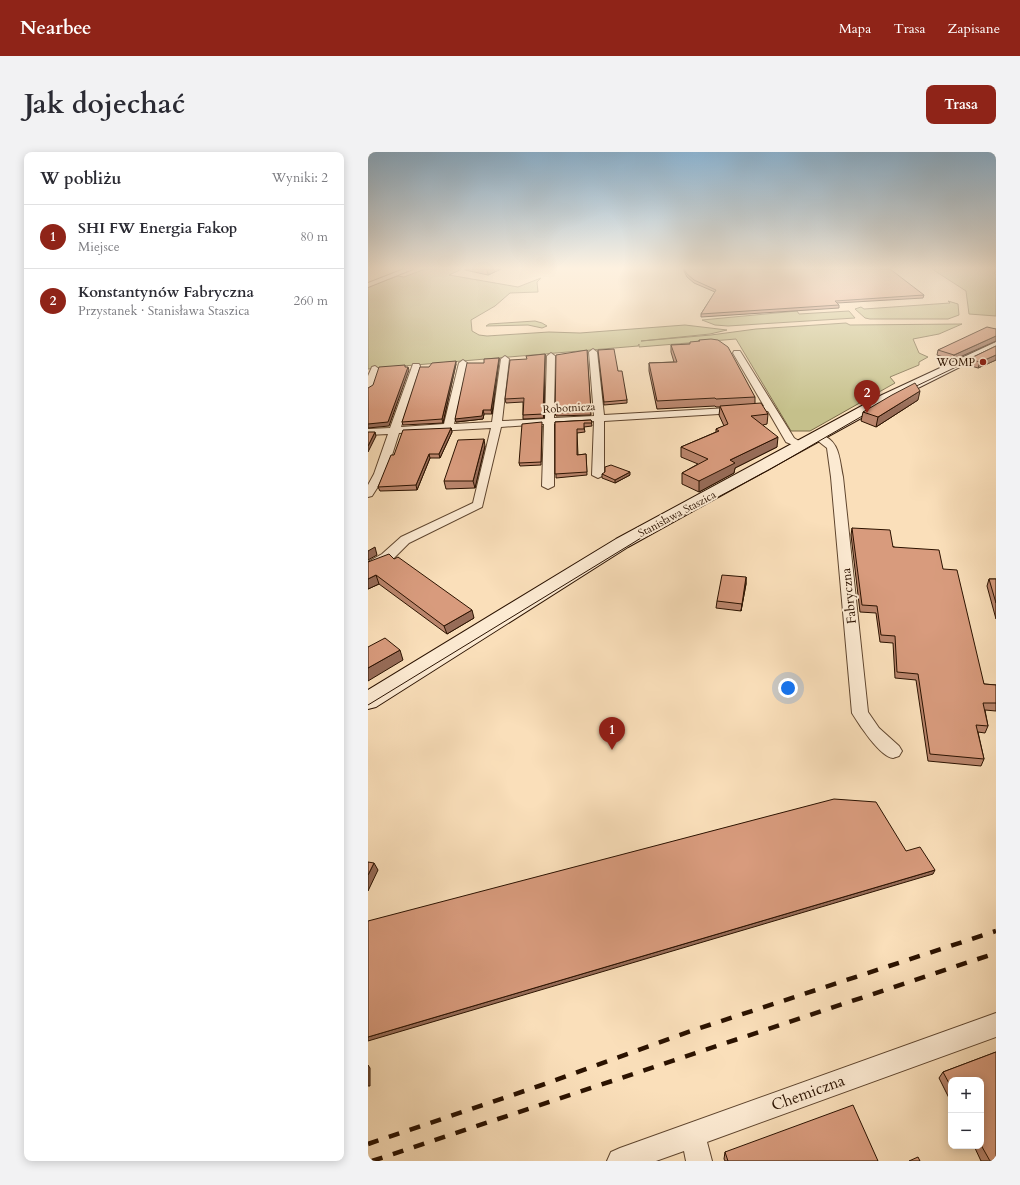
<!DOCTYPE html>
<html lang="pl">
<meta charset="utf-8">
<style>
body{margin:0;font-family:Cardo,serif;background:#f2f2f3;color:#2b2b33}
.controls{position:absolute;right:12px;bottom:12px;display:grid;overflow:hidden;border-radius:8px;box-shadow:0 2px 10px #0003}
.controls button{width:36px;height:36px;display:grid;place-items:center;padding:0;border:0;border-bottom:1px solid #e1e1e2;background:#fff;color:#2b2b33;font:20px sans-serif}
.you{position:absolute;left:420px;top:536px;width:14px;height:14px;margin:-10px;border:3px solid #fff;border-radius:50%;background:#1a73e8;box-shadow:0 0 0 6px #1a73e833}
.badge{display:grid;place-items:center;width:26px;height:26px;border-radius:50%;background:#8f2418;color:#fff;font-size:13px;font-weight:700}
.pin{position:absolute;translate:-50% -33px;filter:drop-shadow(0 1px 2px #0008)}
.pin::after{content:'';position:absolute;top:21px;width:14px;height:12px;background:inherit;clip-path:polygon(0 0,100% 0,50% 100%)}
.list{margin:0;padding:0;list-style:none}
h2{display:flex;justify-content:space-between;align-items:center;height:52px;margin:0;padding:0 16px;font-size:17px}
h2 small{font-size:13px;font-weight:400;color:#7c7c81}
.list li{display:grid;grid-template-columns:26px 1fr auto;gap:12px;align-items:center;box-sizing:border-box;height:64px;padding:0 16px;border-top:1px solid #e1e1e2}
.list b{display:block;font-size:15px;white-space:nowrap}
.list p{margin:0;font-size:13px;white-space:nowrap;color:#7c7c81}
.list em{font-size:13px;font-style:normal;color:#7c7c81}
.map{position:relative;flex:none;width:628px;height:1009px;overflow:hidden;border-radius:8px}
header{display:flex;align-items:center;gap:24px;box-sizing:border-box;height:56px;padding:0 20px;background:#8f2418;color:#fff}
header strong{font-size:19px}
nav{display:flex;gap:22px;margin-inline-start:auto;font-size:14px}
.intro{display:flex;align-items:center;justify-content:space-between;box-sizing:border-box;height:96px;padding:0 24px}
h1{margin:0;font-size:28px}
.button{padding:10px 18px;border-radius:8px;background:#8f2418;color:#fff;font-size:14px;font-weight:700}
main{display:flex;gap:24px;padding:0 24px}
aside{flex:1;background:#fff;border-radius:8px;box-shadow:0 2px 10px #0003}
.map>svg:first-child{display:block}
.green{fill:#c5c08b;stroke:#786946}
.lines{fill:none;stroke-linecap:round;stroke-linejoin:round}
.street-casing{stroke:#5f452e;stroke-width:2}
.secondary-casing{stroke:#2b1200;stroke-width:2}
.street{fill:#fcead2;fill-rule:evenodd}
.secondary{fill:#fcead2;fill-rule:evenodd}
.tram{stroke:#2b1200;stroke-width:1}
.rail{stroke:#2b1200;stroke-width:4.5;stroke-dasharray:11 11;stroke-linecap:butt}
.wall{fill:#ba856c;stroke:#2b1200}
.shaded-wall{fill:#976c58;stroke:#2b1200}
.building{fill:#d89b7d;stroke:#2b1200}
.poi-dot{fill:#8f2418;stroke:#fcead2;stroke-width:1.5}
.labels{text-anchor:middle;dominant-baseline:central;stroke-width:4;stroke-linejoin:round;paint-order:stroke}
.far-poi-label{font-size:11px;fill:#2b1200;stroke:#fcead2;text-anchor:end}
.far-street-label{font-size:11px;fill:#2b1200;stroke:#fcead2}
.street-label{font-size:13px;fill:#2b1200;stroke:#fcead2}
.near-street-label{font-size:16px;fill:#2b1200;stroke:#fcead2}
</style>
<header>
<strong>Nearbee</strong>
<nav><a>Mapa</a><a>Trasa</a><a>Zapisane</a></nav>
</header>
<div class="intro"><h1>Jak dojechać</h1><a class="button">Trasa</a></div>
<main>
<aside>
<h2>W pobliżu<small>Wyniki: 2</small></h2>
<ul class="list">
<li><span class="badge">1</span><div><b>SHI FW Energia Fakop</b><p>Miejsce</p></div><em>80 m</em></li>
<li><span class="badge">2</span><div><b>Konstantynów Fabryczna</b><p>Przystanek · Stanisława Staszica</p></div><em>260 m</em></li>
</ul>
</aside>
<div class="map">
<svg width="628" height="1009" viewBox="0 0 628 1009">
<rect width="100%" height="100%" fill="#fadfba"/>
<filter id="stains"><feTurbulence type="fractalNoise" baseFrequency=".005" numOctaves="4"/><feColorMatrix values="0 0 0 0 .2 0 0 0 0 .09 0 0 0 0 .02 0 0 0 .5 -.17"/></filter>
<radialGradient id="worn" r=".72"><stop offset=".6" stop-color="#630" stop-opacity="0"/><stop offset="1" stop-color="#630" stop-opacity=".3"/></radialGradient>
<!-- green -->
<path class="green" d="M57,117h37l-13,6 69,12 23,-9 -4,4 1,10 -28,1 -15,13 -24,14 1,11 7,4 8,1 62,-4 31,1 105,-8 42,5 -17,4 -69,7 70,-6 45,-6 90,-6 4,2 112,-1 -23,10 -26,5 6,14 9,4 -9,5v3l-29,12 5,6 -85,48h-19l-55,-92 -97,8v-3l-1,2 -270,23v-82l29,-11 7,1z
M564,117h64v3l-2,1 2,2v41l-27,-2 -3,-23z
M580,149l10,3 1,11 -11,4h-78l-5,-1 -10,-9 6,-2 3,2 86,-6z
M429,159l2,3 50,-3 6,7 -127,8 -13,-1 -13,-5z
M167,169l7,2 5,3 -5,2 -14,-3 -42,1 3,-2z"/>
<g class="lines">
<defs>
<path id="street" d="M36,117h9l-45,18v-4z
M225,197l4,3 7,63 160,-9 -31,-53 1,-2h6l54,87 13,8 -5,3 -16,-7 -18,-31 -164,10v54l-6,3 -6,-3 2,-54 -40,3v62l-6,3 -6,-3 2,-62 -43,3 -19,80 -73,36 -17,17 -24,11v-9l14,-8 19,-17 72,-34 18,-75 -92,5 -13,41 -14,22 -4,1v-12l6,-11 14,-40 -20,1v-6l22,-1 23,-64h6l1,2 -19,61 43,-3 15,-61 4,-3 4,3 -13,61 38,-2 9,-63 4,-3 4,3 -7,62 43,-2 2,-63 4,-3 4,3 -1,62 40,-2 -5,-64z
M7,214l4,3 -6,19 -5,3v-15l4,-9z
M450,282c22,5 21,24 25,43l25,235 11,16 20,18 3,5 -3,5c0,0 -6,2 -6,2 -13,-1 -35,-35 -41,-45l-21,-236 -4,-29 -14,-11z
M628,861v24l-289,105 5,19h-26l-2,-10 -28,10h-49l4,-9 9,-4z"/>
<path id="secondary" d="M628,190v7l-104,52 -264,146 -252,160 -8,2v-19l248,-151 266,-144z"/>
</defs>
<!-- street casing -->
<use href="#street" class="street-casing"/>
<!-- secondary casing -->
<use href="#secondary" class="secondary-casing"/>
<!-- street -->
<use href="#street" class="street"/>
<!-- secondary -->
<use href="#secondary" class="secondary"/>
<!-- tram -->
<path class="tram" d="M540,238l88,-42
M0,553l273,-167 128,-68 102,-59"/>
<!-- rail -->
<path class="rail" d="M0,992l171,-58 155,-56 302,-99
M4,1009l624,-208"/>
</g>
<!-- wall -->
<path class="wall" d="M97,117h36l-13,6 -23,-5z
M316,117l240,26 -1,3 -86,5 2,2v3l-138,9v-3l14,-22 -21,-9 -7,-6 -3,-6z
M628,177v12l-43,19 -16,-5 1,-5z
M331,188l56,57v7l13,10 -1,10 -4,1 14,22 -42,21 -1,5 -35,19 -17,-8v-11l16,-9 -17,-7v-10l35,-15v-3l8,-3 -5,-11 1,-8h-4l-1,-1 -58,3 -8,-38v-8l25,-1 -3,-10v-7l19,-1 9,-3z
M628,194v14l-18,8 -10,-3 1,-6z
M219,198l4,65 -35,1 -1,-3z
M230,198l20,21 9,29v3l-23,2z
M177,202l-1,64 -21,1v-17l-17,1 -1,-4z
M131,206v3l-7,53h-8l-1,5 -27,3 28,-59z
M88,212l-13,59 -40,2 -1,-3 27,-55z
M550,248l-42,27 -15,-6 2,-9z
M223,268l1,6 -8,1 1,5 -8,1 1,22 8,-1 1,21 -31,3 -1,-56z
M174,274l-1,39 -21,1 -1,-3z
M83,276l1,4 -12,26h-10l-13,32 -37,1 -2,-4 16,-32z
M117,294l-10,42 -29,1 -2,-8z
M234,322l28,1 -15,8 -13,-5z
M484,376l91,41 41,115 12,1v26l-11,-1 3,16 -3,7 -7,-1 6,27 -3,7 -53,-5 -12,-81 -21,-2 -2,-35 -13,-1 -4,-29 -16,-1 -9,-77z
M26,407l80,59 -27,16 -68,-50 -11,5v-27z
M378,425v7l-5,27 -25,-3 1,-7z
M621,427h7v40l-9,-33z
M628,900v109h-15l-7,-15h7v-66h-30v22l-12,-24 4,-6z
M357,1000l153,9h-153l-1,-2z"/>
<!-- shaded-wall -->
<path class="shaded-wall" d="M119,117h14l-13,6z
M628,184v5l-43,19 1,-5z
M177,202v4l-1,60 -1,-4z
M628,203v5l-18,8 2,-6z
M131,206v3l-7,53 -1,-4z
M88,209v3l-13,59 -1,-4z
M40,215l1,3 -20,56 -21,2v-4z
M552,239l-2,9 -42,27 2,-10z
M115,258l1,4 -1,5 -27,3 -1,-3z
M83,276l1,4 -12,26 -1,-4z
M7,280l1,4 -8,16v-6z
M410,285l-1,10 -42,21 -1,5 -35,19v-11l31,-21z
M116,287l1,7 -10,42 -2,-7z
M61,302l1,4 -13,32 -1,-5z
M262,320v3l-15,8v-3z
M7,395l2,8 -9,5v-9z
M8,423l3,9 -11,5v-10z
M378,425v7l-5,27 1,-7z
M104,458l2,8 -27,16 -3,-8z
M32,498l3,10 -35,21v-13z
M6,711l4,7 -10,21v-16z
M567,718l-2,4 -565,167v-4z
M0,913l2,3v18h-2z"/>
<!-- building -->
<path class="building" d="M316,117h206l34,26 -89,6 4,4 -138,9 15,-24 -22,-10 -7,-6z
M619,175l9,2v7l-42,19 -16,-5z
M343,187l7,1 10,7 27,50 -39,2 -1,-1 -58,3 -8,-38 28,-1 -6,-17 19,-1v-2l10,-1 -1,-1z
M628,194v9l-16,7 -11,-3z
M246,197l4,22h4l5,29 -23,2 -6,-52z
M219,198l4,61 -36,2 1,-58z
M177,202l-2,60 -20,1 1,-17 -19,1 5,-39 17,-1 -1,-3z
M131,206l-8,52h-8l-1,6 -27,3 12,-56h17v-4z
M88,209l-14,58 -40,3 18,-55h9l3,-4z
M37,213v2h3l-20,55 -20,2v-36l5,-3 6,-18z
M547,231l5,8 -42,26 -15,-5 29,-17z
M393,251l7,11 -17,2 27,21 -48,23 5,3 -36,18 -17,-8 26,-14 -27,-12 38,-16 -3,-2 12,-5 -8,-18z
M223,268l1,3h-8v6h-7v26l9,-1 1,18 -32,2v-52z
M174,270l-1,40 -22,1 3,-39z
M83,276l-12,26h-10l-13,31 -38,2 13,-32h3l9,-25z
M0,280h7l-7,14z
M116,287l-11,42h-29l14,-41z
M243,313l19,7 -15,8 -13,-6 3,-2v-5z
M484,376l38,2 3,17 46,3 4,19 14,1 27,114 12,1v18h-13l5,23 -12,-1 8,34 -54,-5 -12,-80 -21,-2 -2,-36 -14,-1 -4,-29 -15,-1z
M21,402l5,5 4,-2 74,53 -28,16 -68,-51 -8,4v-17z
M354,423l24,2 -4,27 -25,-3z
M621,427h7v24z
M17,486l15,12 -32,18v-21z
M466,647l42,3 30,49 14,-4 15,23 -567,167v-116z
M0,710l6,1 -6,12z
M628,900v109h-6l-9,-16v-65h-30v7l-8,-15z
M485,953l25,56h-150l-3,-9z
M550,1005l2,4h-11z"/>
<!-- sky -->
<linearGradient id="sky" x2="0" y2="1"><stop stop-color="#8cb6d6"/><stop offset="0.45" stop-color="#fdf1e0"/><stop offset="1" stop-color="#fdf1e0" stop-opacity="0"/></linearGradient>
<rect width="628" height="258" fill="url(#sky)"/>
<!-- markers -->
<circle class="poi-dot" cx="615" cy="210" r="4"/>
<g class="labels">
<!-- far-poi labels -->
<g class="far-poi-label">
<text x="607" y="210">WOMP</text>
</g>
<!-- far-street labels -->
<g class="far-street-label">
<text transform="translate(201 256) rotate(-3)">Robotnicza</text>
<text transform="translate(309 362) rotate(-28)">Stanisława Staszica</text>
</g>
<!-- street labels -->
<g class="street-label">
<text transform="translate(481 444) rotate(-96)">Fabryczna</text>
</g>
<!-- near-street labels -->
<g class="near-street-label">
<text transform="translate(440 941) rotate(-20)">Chemiczna</text>
</g>
</g>
<rect width="100%" height="100%" filter="url(#stains)"/>
<rect width="100%" height="100%" fill="url(#worn)"/>
</svg>
<div class="controls">
<button>+</button>
<button>−</button>
</div>
<div class="you"></div>
<div class="pin badge" style="left:244px;top:598px">1</div>
<div class="pin badge" style="left:499px;top:261px">2</div>
</div>
</main>
